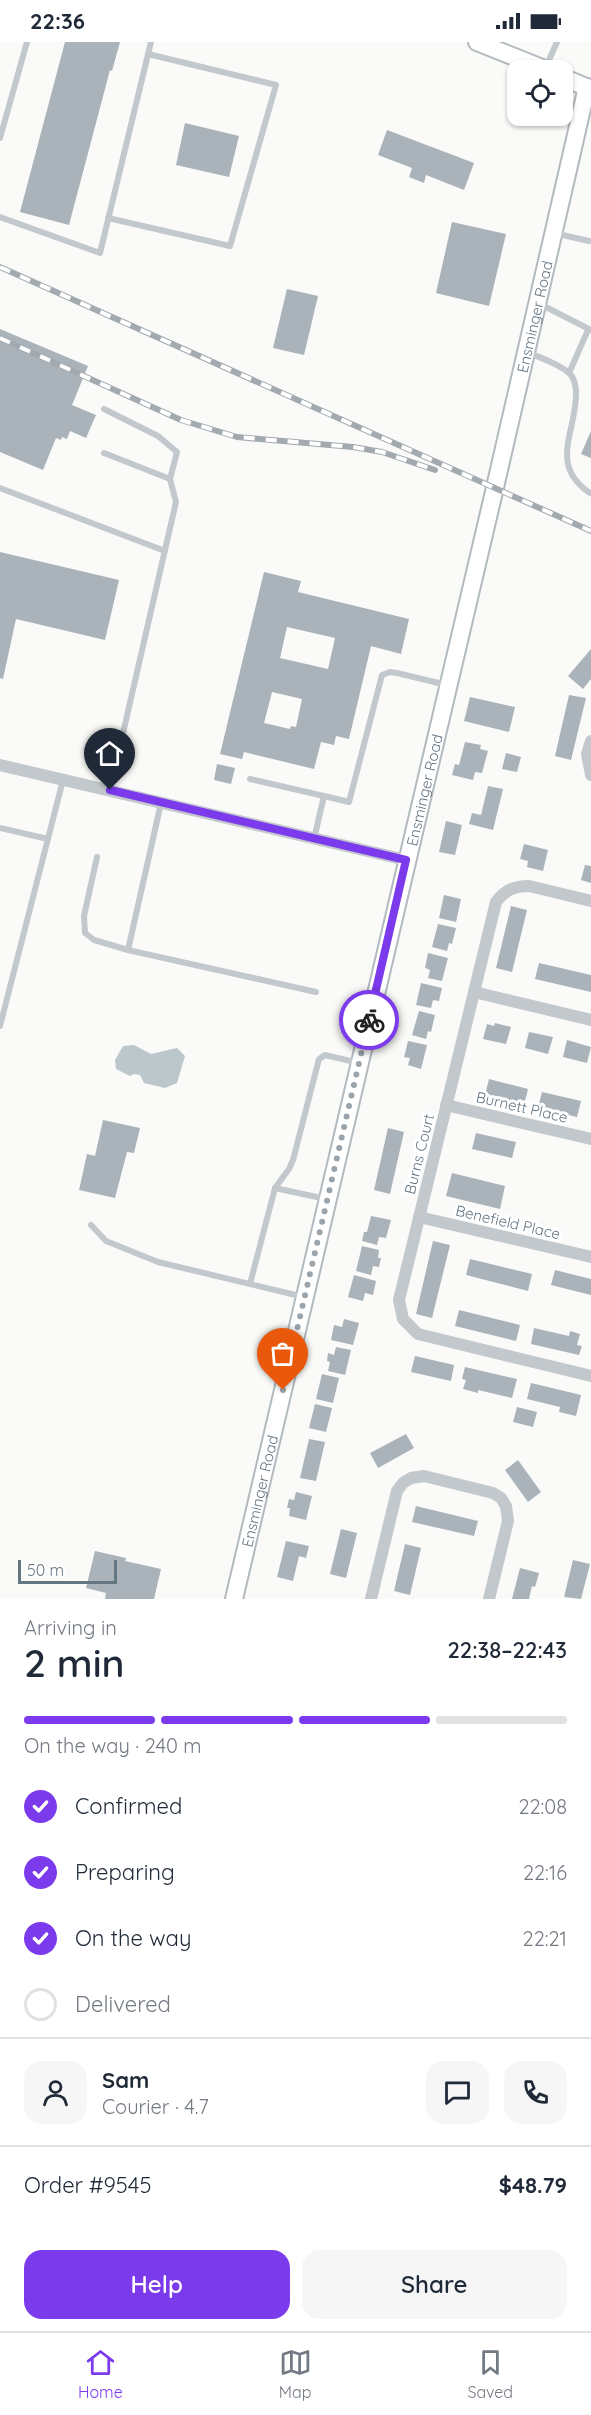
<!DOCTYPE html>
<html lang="en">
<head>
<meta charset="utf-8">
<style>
  :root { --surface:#fff; --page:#f6f6f7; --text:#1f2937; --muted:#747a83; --line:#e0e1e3; --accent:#7c3aed }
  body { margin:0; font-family:Quicksand,sans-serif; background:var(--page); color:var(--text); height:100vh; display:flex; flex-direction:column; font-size:22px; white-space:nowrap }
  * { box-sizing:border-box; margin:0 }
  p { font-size:20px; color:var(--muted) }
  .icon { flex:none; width:33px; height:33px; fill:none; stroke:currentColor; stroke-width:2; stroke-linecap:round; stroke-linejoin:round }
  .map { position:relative; height:1557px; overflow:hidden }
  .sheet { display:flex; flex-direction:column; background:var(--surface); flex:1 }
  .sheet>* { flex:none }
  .buttons { position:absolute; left:507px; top:18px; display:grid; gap:12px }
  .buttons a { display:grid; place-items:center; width:66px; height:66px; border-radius:12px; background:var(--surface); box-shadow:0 2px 4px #0004; font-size:30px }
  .scale { position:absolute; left:18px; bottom:15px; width:99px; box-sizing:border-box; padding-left:6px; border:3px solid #657683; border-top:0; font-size:16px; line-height:21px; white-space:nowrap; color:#657683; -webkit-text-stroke:4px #fff; paint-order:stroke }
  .pin { position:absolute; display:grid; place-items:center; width:51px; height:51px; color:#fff; margin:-62px -26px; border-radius:50% 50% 50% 0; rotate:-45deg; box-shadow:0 0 6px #0007 }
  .pin .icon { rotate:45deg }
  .courier { position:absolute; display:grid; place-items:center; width:60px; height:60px; margin:-30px; border:4px solid #7c3aed; border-radius:50%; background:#fff; color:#222; box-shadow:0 2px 8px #0007 }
  .overview em { font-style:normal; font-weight:600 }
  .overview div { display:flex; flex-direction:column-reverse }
  .overview { display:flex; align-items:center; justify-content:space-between; height:102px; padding:0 24px }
  h1 { font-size:39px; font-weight:600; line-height:45px }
  .bar { display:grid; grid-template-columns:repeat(4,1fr); gap:9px 6px; align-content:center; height:72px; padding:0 24px }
  .bar i { height:8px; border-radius:4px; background:var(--line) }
  .bar .current { background:var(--accent) }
  .bar p { grid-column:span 4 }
  .line { display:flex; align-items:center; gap:15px; padding:0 24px; border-top:2px solid var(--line) }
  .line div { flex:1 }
  .round { display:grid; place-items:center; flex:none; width:63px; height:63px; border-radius:18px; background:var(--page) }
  ol { padding:0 24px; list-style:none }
  li { display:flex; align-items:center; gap:18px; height:66px }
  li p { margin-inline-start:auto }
  li .icon { padding:6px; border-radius:50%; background:var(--accent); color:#fff; stroke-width:4 }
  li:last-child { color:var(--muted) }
  li i { width:33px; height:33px; border:3px solid var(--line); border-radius:50% }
  .button { display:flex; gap:12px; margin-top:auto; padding:12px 24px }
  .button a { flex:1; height:69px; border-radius:18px; background:var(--accent); color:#fff; font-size:24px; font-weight:600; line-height:69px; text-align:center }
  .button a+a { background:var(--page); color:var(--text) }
  .status { display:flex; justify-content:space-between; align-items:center; height:42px; padding:0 30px; background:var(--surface); direction:ltr }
  .status svg { height:16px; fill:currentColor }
  .menu { display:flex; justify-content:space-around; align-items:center; height:84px; border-top:2px solid var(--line); background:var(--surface); font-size:16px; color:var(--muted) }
  .menu a { display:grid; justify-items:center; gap:3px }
  .menu .current { color:var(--accent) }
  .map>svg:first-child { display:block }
</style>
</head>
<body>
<div class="status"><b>22:36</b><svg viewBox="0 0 49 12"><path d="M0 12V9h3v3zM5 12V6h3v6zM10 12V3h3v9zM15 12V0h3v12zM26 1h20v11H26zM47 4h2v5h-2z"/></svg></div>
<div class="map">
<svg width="591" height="1557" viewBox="0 0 591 1557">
  <rect width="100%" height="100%" fill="#fafaf8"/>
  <path fill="#bbc7cb" d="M 134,1003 L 151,1012 L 177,1006 L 185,1014 L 177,1041 L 165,1046 L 144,1041 L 140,1033 L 134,1032 L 130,1034 L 116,1027 L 115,1018 L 123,1004 Z"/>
  <g fill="#aab3b9" fill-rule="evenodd">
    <path d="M 65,0 L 120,0 L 112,29 L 110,28 L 69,183 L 20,170 Z"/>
    <path d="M 185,81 L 239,94 L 229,135 L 176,123 Z"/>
    <path d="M 387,88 L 474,121 L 464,148 L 426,133 L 424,141 L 409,135 L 412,126 L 378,113 Z"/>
    <path d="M 452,180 L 506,192 L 489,264 L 436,251 Z"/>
    <path d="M 287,247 L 318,254 L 304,313 L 273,306 Z"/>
    <path d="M 0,287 L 88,324 L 72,363 L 96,373 L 86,396 L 70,389 L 67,397 L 62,395 L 61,398 L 56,396 L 43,428 L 0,410 Z"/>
    <path d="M 591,389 L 591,416 L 581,412 Z"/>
    <path d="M 0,510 L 119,538 L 105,598 L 16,577 L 3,637 L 0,636 Z"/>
    <path d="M 264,530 L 301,539 L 298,550 L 409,577 L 401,612 L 371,604 L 349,697 L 336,694 L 334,703 L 321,700 L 314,727 L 244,710 L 242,717 L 220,712 ZM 287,585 L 335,596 L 328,627 L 280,616 ZM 272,650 L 302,657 L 296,685 L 291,684 L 290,687 L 264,681 Z"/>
    <path d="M 591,607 L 591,637 L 583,647 L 568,634 Z"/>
    <path d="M 569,653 L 586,656 L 571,718 L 555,714 Z"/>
    <path d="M 470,655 L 515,665 L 509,690 L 464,679 Z"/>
    <path d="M 465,700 L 481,703 L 480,707 L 488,709 L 482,731 L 475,730 L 473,738 L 452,733 L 455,722 L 459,723 Z"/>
    <path d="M 506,711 L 521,715 L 517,730 L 502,727 Z"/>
    <path d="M 217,722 L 235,726 L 231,742 L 214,738 Z"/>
    <path d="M 488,744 L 503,747 L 493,788 L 469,782 L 472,771 L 481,773 Z"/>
    <path d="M 446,779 L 462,783 L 455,813 L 439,810 Z"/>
    <path d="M 524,802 L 548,808 L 543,829 L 527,825 L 528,819 L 520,817 Z"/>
    <path d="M 585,823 L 591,824 L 591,841 L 581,838 Z"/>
    <path d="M 444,853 L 461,857 L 456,880 L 439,876 Z"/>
    <path d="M 511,864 L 527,868 L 512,930 L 496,926 Z"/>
    <path d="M 438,882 L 456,886 L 452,902 L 449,901 L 447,909 L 432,905 Z"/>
    <path d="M 428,911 L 448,916 L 442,939 L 428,936 L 430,928 L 425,926 Z"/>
    <path d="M 539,921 L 591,933 L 591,950 L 535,937 Z"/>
    <path d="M 421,941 L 442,946 L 439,959 L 433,958 L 431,966 L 416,963 Z"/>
    <path d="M 419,969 L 435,973 L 431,990 L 428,989 L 426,997 L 412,993 Z"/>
    <path d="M 495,981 L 511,985 L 506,1002 L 483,997 L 487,982 L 494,984 Z"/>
    <path d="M 529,990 L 553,995 L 548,1012 L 525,1006 Z"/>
    <path d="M 567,998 L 591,1005 L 587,1021 L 563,1015 Z"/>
    <path d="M 408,999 L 427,1003 L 421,1027 L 408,1023 L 410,1016 L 404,1015 Z"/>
    <path d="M 489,1037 L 528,1047 L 524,1063 L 485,1053 Z"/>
    <path d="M 542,1050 L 581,1059 L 577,1075 L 538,1066 Z"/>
    <path d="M 103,1078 L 140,1086 L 134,1111 L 127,1110 L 115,1156 L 79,1148 L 87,1112 L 95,1114 Z"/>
    <path d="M 388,1086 L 404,1090 L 390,1152 L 374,1148 Z"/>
    <path d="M 476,1091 L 516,1100 L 512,1116 L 472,1107 Z"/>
    <path d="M 452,1131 L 505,1144 L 500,1167 L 446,1154 Z"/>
    <path d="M 371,1174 L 391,1178 L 386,1196 L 379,1195 L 377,1203 L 362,1199 L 364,1190 L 367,1190 Z"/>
    <path d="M 433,1199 L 450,1203 L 432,1276 L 416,1272 Z"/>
    <path d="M 362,1204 L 379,1208 L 378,1216 L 381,1216 L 379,1225 L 373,1224 L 371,1233 L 356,1229 Z"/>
    <path d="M 470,1217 L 532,1232 L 528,1249 L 466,1233 Z"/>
    <path d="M 555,1228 L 591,1237 L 591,1253 L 551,1243 Z"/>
    <path d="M 354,1233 L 376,1239 L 373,1253 L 365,1251 L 363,1259 L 348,1255 Z"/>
    <path d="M 459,1268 L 520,1283 L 516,1299 L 455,1284 Z"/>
    <path d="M 344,1277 L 359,1281 L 353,1303 L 331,1298 L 334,1283 L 342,1285 Z"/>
    <path d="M 534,1286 L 569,1294 L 570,1289 L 580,1292 L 577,1303 L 582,1304 L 579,1313 L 531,1302 Z"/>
    <path d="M 336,1305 L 351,1308 L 345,1333 L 328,1329 L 330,1320 L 327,1319 L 328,1311 L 334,1313 Z"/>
    <path d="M 415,1314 L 454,1323 L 451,1339 L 411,1330 Z"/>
    <path d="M 465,1325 L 517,1337 L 512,1356 L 478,1348 L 478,1351 L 463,1347 L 466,1338 L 462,1337 Z"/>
    <path d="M 322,1332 L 339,1336 L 333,1361 L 316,1357 Z"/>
    <path d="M 531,1341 L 581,1353 L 576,1374 L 559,1370 L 560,1365 L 527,1357 Z"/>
    <path d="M 315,1362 L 332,1366 L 326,1390 L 309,1386 Z"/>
    <path d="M 517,1365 L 537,1370 L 533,1385 L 513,1380 Z"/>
    <path d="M 406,1392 L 414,1406 L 378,1426 L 370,1411 Z"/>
    <path d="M 309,1397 L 325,1400 L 316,1439 L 300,1436 Z"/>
    <path d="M 518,1418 L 541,1450 L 528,1460 L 505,1428 Z"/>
    <path d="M 296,1450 L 312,1454 L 306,1478 L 289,1474 L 290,1466 L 287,1466 L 289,1457 L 294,1458 Z"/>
    <path d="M 416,1464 L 478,1479 L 474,1494 L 412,1480 Z"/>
    <path d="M 341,1487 L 357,1491 L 346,1536 L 330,1532 Z"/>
    <path d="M 286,1499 L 309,1504 L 306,1516 L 299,1514 L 293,1539 L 277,1535 Z"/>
    <path d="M 405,1502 L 421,1506 L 410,1553 L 394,1549 Z"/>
    <path d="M 95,1509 L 126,1516 L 125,1519 L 161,1527 L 154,1557 L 105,1557 L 106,1551 L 86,1546 Z"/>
    <path d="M 573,1518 L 590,1522 L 581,1557 L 564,1555 Z"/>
    <path d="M 520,1526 L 539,1531 L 535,1545 L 532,1544 L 529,1557 L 512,1557 Z"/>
  </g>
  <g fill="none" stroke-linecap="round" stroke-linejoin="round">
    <g stroke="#b3babf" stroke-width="20">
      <g id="secondary">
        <path d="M 477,0 L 547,28"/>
        <path d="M 562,35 L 591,47"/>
        <path id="s1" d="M 234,1557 L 493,454 L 587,45"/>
      </g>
    </g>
    <g stroke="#c3c8cc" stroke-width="6">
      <path d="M 545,27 L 557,0"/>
      <path d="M 0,96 L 27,0"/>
      <path d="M 0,175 L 100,211 L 151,0"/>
      <path d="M 108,176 L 230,204 L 276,43 L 148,12"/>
      <path d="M 554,191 L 589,199"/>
      <path d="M 538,261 L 591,288"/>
      <path d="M 527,310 C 540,316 558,321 569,331 C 574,335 575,341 576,348 C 578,388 547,422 590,451"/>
      <path d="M 569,331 L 588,288"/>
      <path d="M 104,367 L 158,394 L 177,410 L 170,437 L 176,460 L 110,748"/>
      <path d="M 104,411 L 170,437"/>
      <path d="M 0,446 L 165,509"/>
      <path d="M 250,737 L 324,754"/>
      <path d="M 161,761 L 128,908 L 316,950"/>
      <path d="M 0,786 L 48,797"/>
      <path d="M 314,797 L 324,754 L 349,760 L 382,633 L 390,630 L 397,631 L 447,643"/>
      <path d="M 97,815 L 84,874 L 85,891 L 94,898 L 128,908"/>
      <path d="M 0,984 L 63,738"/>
      <path d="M 275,1146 L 289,1127 L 293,1118 L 319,1017 L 325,1013 L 359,1021"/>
      <path d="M 91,1183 L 106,1199 L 158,1220 L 304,1255"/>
      <path d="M 250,1242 L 275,1146 L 326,1157"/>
    </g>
    <g stroke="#c3c8cc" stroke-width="12">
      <path d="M 591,699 L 587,712 L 591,733"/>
      <path d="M 0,723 L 406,818"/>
      <path d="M 591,859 L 529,844 C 514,844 505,848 496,860 L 399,1258 L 403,1277 L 418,1292 L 591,1334"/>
      <path d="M 474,950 L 591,978"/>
      <path d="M 446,1063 L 591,1097"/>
      <path d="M 419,1175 L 591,1215"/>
      <path d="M 371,1557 L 397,1449 L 403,1441 L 411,1436 L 424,1434 L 493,1451 L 501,1456 L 506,1464 L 508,1479 L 489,1557"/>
    </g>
    <use href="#secondary" stroke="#fff" stroke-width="16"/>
    <g stroke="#a2aab0" stroke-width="6">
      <g id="rail">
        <path d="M 0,225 L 591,489"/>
        <path d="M 0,296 L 181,378 L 237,395 L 353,405 L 382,410 L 435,428"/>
      </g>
    </g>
    <use href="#rail" stroke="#fff" stroke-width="4" stroke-dasharray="11" stroke-linecap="butt"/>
  </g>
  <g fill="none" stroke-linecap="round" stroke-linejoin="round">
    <path stroke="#99a4ac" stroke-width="6" stroke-dasharray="0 10.8" d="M 283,1348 L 369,978"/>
    <path stroke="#7c3aed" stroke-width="8" d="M 110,748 L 406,818 L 369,978"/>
  </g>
  <g text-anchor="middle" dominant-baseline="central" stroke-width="6" stroke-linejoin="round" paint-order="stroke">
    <g font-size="15" fill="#657683" stroke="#fff">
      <text stroke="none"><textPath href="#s1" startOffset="1317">Ensminger Road</textPath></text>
      <text stroke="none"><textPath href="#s1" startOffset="831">Ensminger Road</textPath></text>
      <text transform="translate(522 1065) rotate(13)">Burnett Place</text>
      <text transform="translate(419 1112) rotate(-76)">Burns Court</text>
      <text transform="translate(508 1180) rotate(13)">Benefield Place</text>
      <text stroke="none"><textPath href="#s1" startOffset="111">Ensminger Road</textPath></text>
    </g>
  </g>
</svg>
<div class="buttons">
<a><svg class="icon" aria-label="locate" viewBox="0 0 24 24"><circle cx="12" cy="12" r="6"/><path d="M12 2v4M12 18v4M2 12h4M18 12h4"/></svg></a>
</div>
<div class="scale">50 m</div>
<div class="pin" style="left:283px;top:1348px;background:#ea580c"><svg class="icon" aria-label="bag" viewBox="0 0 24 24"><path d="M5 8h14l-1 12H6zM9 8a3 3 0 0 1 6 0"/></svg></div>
<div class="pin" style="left:110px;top:748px;background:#1f2937"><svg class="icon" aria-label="home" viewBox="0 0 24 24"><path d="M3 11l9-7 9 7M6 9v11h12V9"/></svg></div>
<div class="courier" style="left:369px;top:978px"><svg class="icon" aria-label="bike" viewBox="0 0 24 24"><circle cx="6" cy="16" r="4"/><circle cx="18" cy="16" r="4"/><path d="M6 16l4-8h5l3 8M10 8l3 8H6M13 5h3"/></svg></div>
</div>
<section class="sheet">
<div class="overview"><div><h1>2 min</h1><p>Arriving in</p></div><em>22:38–22:43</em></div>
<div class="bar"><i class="current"></i><i class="current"></i><i class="current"></i><i></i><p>On the way · 240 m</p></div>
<ol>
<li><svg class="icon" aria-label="check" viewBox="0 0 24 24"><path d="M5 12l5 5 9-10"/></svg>Confirmed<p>22:08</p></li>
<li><svg class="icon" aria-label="check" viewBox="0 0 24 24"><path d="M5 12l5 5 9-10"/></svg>Preparing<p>22:16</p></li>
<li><svg class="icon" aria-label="check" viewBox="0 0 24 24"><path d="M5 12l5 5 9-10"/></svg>On the way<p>22:21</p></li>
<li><i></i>Delivered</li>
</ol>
<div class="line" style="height:108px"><a class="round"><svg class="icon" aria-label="person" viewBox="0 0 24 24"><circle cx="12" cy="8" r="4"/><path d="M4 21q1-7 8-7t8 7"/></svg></a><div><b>Sam</b><p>Courier · 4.7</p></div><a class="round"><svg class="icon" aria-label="chat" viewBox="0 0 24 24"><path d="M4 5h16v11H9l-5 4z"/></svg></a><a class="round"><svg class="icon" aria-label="phone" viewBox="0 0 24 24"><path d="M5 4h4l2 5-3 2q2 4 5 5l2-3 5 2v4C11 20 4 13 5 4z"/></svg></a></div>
<div class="line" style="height:78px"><div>Order #9545</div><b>$48.79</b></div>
<div class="button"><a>Help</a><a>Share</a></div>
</section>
<nav class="menu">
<a class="current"><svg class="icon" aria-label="home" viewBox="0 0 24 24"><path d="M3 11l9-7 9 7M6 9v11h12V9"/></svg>Home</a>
<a><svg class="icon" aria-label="map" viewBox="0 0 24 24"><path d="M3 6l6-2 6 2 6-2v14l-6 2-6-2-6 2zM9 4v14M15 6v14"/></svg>Map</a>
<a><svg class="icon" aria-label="saved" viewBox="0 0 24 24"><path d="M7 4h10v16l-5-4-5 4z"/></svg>Saved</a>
</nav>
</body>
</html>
